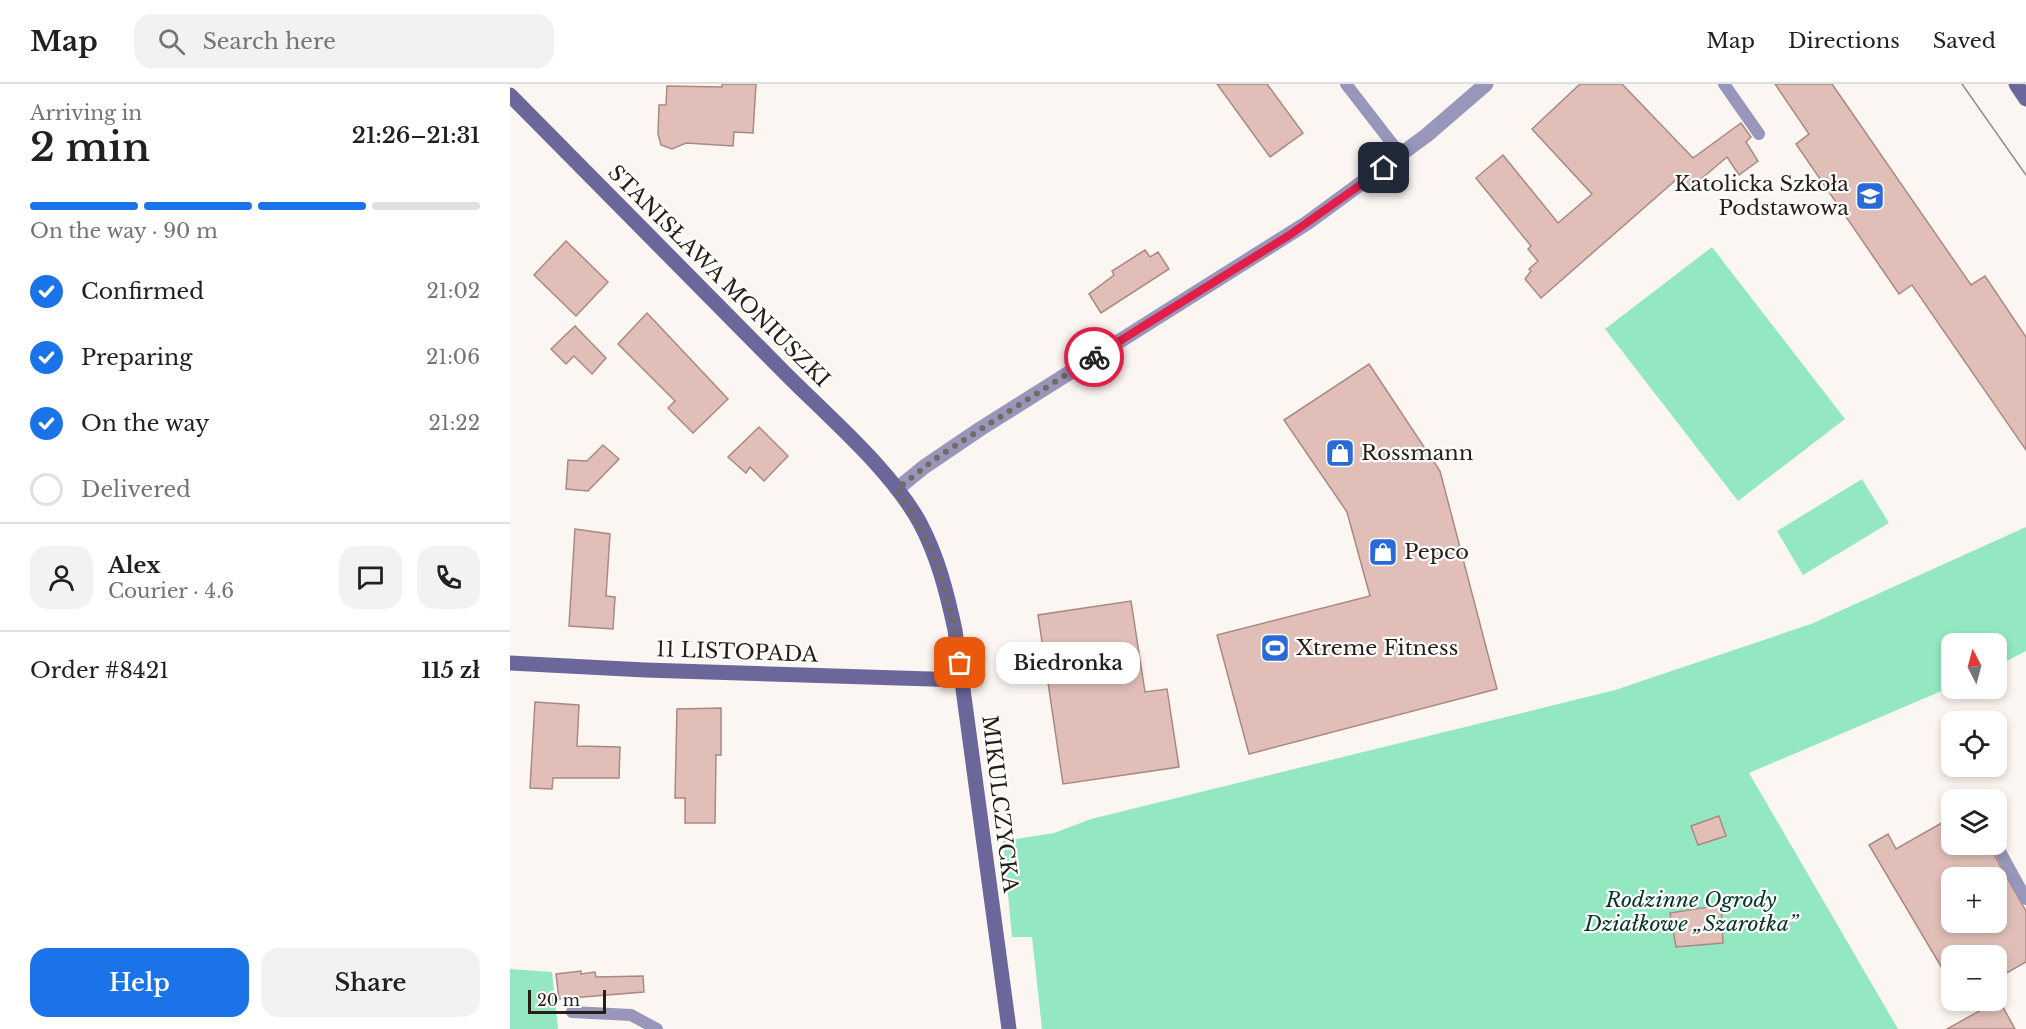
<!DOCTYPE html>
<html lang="en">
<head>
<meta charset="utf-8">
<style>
  :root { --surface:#fff; --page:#f2f2f2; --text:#202124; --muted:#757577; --line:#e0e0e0; --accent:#1a73e8 }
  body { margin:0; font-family:"Libre Baskerville",serif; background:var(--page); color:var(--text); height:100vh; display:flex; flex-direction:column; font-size:22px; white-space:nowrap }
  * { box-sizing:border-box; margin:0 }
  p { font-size:20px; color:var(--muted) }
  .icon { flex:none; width:33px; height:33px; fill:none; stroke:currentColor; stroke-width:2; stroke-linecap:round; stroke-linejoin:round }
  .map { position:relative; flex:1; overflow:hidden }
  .side { display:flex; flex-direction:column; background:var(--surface); width:510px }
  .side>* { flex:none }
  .needle { width:39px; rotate:354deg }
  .buttons { position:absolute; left:1431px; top:549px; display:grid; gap:12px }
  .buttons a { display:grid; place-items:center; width:66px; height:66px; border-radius:12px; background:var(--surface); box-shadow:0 3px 9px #0003; font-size:30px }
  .scale { position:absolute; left:18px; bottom:15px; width:78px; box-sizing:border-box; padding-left:6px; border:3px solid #271e16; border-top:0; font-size:16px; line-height:21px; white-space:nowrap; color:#271e16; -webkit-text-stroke:4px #fff; paint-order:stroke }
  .pin { position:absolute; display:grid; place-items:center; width:51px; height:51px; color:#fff; margin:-26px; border-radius:12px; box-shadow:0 3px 9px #0006 }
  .courier { position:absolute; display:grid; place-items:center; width:60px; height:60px; margin:-30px; border:4px solid #e11d48; border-radius:50%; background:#fff; color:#222; box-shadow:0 2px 8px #0007 }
  .bubble { position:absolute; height:42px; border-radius:18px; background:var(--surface); box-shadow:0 3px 9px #0003; font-size:20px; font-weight:600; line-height:42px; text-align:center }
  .headline em { font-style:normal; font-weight:600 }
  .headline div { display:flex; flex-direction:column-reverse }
  .headline { display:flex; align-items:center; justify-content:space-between; height:102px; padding:0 30px }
  h1 { font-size:39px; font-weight:600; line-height:45px }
  .bar { display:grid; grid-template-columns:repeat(4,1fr); gap:9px 6px; align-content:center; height:72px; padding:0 30px }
  .bar i { height:8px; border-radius:4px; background:var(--line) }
  .bar .selected { background:var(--accent) }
  .bar p { grid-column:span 4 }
  .line { display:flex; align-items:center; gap:15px; padding:0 30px; border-top:2px solid var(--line) }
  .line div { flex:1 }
  .round { display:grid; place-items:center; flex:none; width:63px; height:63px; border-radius:18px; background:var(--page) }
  ol { padding:0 30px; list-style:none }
  li { display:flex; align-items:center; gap:18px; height:66px }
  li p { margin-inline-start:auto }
  li .icon { padding:6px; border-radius:50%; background:var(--accent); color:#fff; stroke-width:4 }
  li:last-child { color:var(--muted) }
  li i { width:33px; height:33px; border:3px solid var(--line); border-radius:50% }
  .button { display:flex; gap:12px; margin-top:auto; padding:12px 30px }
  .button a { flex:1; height:69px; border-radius:18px; background:var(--accent); color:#fff; font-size:24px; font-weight:600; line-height:69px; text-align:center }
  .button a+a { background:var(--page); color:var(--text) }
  header { display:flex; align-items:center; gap:36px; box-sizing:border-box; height:84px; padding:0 30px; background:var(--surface); border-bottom:2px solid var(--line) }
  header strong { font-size:28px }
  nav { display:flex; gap:33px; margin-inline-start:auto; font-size:21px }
  .search { width:420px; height:54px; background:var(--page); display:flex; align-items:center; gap:15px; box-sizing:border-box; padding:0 21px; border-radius:18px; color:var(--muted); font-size:22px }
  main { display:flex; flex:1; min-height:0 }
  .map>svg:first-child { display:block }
</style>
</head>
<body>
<header>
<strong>Map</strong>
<div class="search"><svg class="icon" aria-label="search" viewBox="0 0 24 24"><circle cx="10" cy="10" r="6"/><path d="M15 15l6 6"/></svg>Search here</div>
<nav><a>Map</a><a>Directions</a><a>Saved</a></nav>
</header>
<main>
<section class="side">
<div class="headline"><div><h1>2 min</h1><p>Arriving in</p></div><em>21:26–21:31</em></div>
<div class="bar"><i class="selected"></i><i class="selected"></i><i class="selected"></i><i></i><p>On the way · 90 m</p></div>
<ol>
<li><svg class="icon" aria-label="check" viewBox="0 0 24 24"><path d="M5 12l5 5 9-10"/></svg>Confirmed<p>21:02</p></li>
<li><svg class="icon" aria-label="check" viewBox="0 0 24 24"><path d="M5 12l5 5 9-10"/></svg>Preparing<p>21:06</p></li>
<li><svg class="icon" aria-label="check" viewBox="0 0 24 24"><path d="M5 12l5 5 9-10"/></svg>On the way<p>21:22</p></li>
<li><i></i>Delivered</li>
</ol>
<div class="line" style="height:108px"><a class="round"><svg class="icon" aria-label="person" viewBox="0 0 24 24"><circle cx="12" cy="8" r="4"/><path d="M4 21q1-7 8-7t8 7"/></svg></a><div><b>Alex</b><p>Courier · 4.6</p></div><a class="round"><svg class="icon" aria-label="chat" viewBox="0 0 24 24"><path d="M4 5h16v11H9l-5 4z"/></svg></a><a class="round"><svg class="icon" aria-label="phone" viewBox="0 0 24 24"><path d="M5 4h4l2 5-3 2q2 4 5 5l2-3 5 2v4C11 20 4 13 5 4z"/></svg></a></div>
<div class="line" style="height:78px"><div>Order #8421</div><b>115 zł</b></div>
<div class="button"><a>Help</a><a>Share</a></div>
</section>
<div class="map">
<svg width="1516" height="945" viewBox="0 0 1516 945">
  <rect width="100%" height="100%" fill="#fcf6f2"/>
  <g fill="#93e8c2">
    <path d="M 1202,163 L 1335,335 L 1228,417 L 1095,245 Z"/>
    <path d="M 1352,395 L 1379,439 L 1293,491 L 1267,447 Z"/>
    <path d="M 1516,443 L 1516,567 L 1487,582 L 1486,560 L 1442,560 L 1441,603 L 1239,689 L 1388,945 L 532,945 L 522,853 L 502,853 L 493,757 L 544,749 L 581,735 L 1105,606 L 1301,540 Z"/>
    <path d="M 0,885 L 42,888 L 48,945 L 0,945 Z"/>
  </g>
  <g fill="#e1bfb8" stroke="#a98982" stroke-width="1.5" fill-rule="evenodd">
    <path d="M 212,0 L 246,0 L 243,49 L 224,48 L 223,62 L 176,59 L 162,65 L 151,61 L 148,50 L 149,21 L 156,21 L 157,2 L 212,3 Z"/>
    <path d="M 707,0 L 757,0 L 793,49 L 760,73 Z"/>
    <path d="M 1070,0 L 1112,0 L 1183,74 L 1231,39 L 1241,53 L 1236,58 L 1248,77 L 1229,91 L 1217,73 L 1177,107 L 1167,95 L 1031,214 L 1015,195 L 1021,187 L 1019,185 L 1028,177 L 1018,165 L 1021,162 L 966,94 L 993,71 L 1048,139 L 1082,110 L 1022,45 Z"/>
    <path d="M 1265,0 L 1322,0 L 1461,201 L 1475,192 L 1516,253 L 1516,366 L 1402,201 L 1389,210 L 1286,60 L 1299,50 Z"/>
    <path d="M 56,157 L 98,198 L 66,232 L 24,191 Z"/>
    <path d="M 635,166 L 640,173 L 648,168 L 659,185 L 591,229 L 579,210 L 604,191 L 602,187 Z"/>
    <path d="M 137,229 L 218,315 L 183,349 L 158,324 L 165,317 L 108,260 Z"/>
    <path d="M 65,242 L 96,274 L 82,290 L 64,272 L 56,280 L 41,265 Z"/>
    <path d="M 859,280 L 930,387 L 987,605 L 739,670 L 707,551 L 860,512 L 837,428 L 774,336 Z"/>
    <path d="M 249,343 L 278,372 L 254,397 L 240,383 L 236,389 L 218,373 Z"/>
    <path d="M 93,361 L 109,375 L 78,407 L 56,405 L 58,376 L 77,377 Z"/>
    <path d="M 65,445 L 100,450 L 96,512 L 105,513 L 103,545 L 59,542 Z"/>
    <path d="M 621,517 L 635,608 L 657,605 L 669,683 L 553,700 L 528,531 Z"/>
    <path d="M 25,618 L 69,621 L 67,662 L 110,663 L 109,694 L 43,694 L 42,705 L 20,704 Z"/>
    <path d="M 211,624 L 211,671 L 206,671 L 205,739 L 175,739 L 175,714 L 165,714 L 167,625 Z"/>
    <path d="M 1209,732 L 1216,752 L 1188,761 L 1181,742 Z"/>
    <path d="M 1442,733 L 1442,760 L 1478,760 L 1516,827 L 1516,878 L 1495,890 L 1486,872 L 1442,872 L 1442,901 L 1359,761 L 1378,750 L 1386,765 ZM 1442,794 L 1486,794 L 1486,838 L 1442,838 Z"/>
    <path d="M 1211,821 L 1213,859 L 1166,863 L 1160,829 Z"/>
    <path d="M 71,887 L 71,890 L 85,888 L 86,893 L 133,892 L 134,908 L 49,915 L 46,890 Z"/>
    <path d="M 1489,916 L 1505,945 L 1437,945 Z"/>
  </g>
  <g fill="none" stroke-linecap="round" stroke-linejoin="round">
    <g stroke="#9996bb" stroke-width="12">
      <path d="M 836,0 L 891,71"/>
      <path d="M 1214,0 L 1249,50"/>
      <path d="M 1486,760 L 1516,815"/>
      <path d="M 62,928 L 121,931 L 147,945"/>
    </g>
    <path stroke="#9996bb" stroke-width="15" d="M 387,405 L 414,383 L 470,345 L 797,139 L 917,51 L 976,0"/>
    <g stroke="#6c679b" stroke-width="15">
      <path d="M 1506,0 L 1516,15"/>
      <path d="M 0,11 C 90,102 181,193 271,285 C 315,330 380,384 410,439 C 428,473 437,509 445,546 L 499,945"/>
      <path d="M 0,579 L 135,586 L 453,596"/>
    </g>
    <path stroke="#938b85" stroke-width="1.5" d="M 1452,0 L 1516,91"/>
  </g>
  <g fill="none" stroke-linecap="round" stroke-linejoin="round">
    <path stroke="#726a63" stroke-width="6" stroke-dasharray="0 10.8" d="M 450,579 C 439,510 427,464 387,405 L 429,372 L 584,273"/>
    <path stroke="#e11d48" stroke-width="8" d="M 584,273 L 781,150 L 874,84"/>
  </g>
  <defs>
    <g id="school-square" transform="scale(1.5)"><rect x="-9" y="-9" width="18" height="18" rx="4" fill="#286ad7" stroke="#fff"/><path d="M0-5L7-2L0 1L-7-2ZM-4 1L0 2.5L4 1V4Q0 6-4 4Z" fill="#fff"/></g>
    <g id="shop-square" transform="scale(1.5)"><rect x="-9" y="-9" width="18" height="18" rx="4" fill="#286ad7" stroke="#fff"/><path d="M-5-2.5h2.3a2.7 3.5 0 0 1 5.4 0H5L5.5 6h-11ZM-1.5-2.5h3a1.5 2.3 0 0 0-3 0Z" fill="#fff"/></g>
    <g id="stadium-square" transform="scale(1.5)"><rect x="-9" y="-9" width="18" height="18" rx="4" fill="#286ad7" stroke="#fff"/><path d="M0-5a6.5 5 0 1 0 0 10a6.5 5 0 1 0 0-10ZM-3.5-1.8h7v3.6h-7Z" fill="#fff"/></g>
  </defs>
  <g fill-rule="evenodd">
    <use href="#school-square" x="1360" y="112"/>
    <use href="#shop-square" x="830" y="369"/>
    <use href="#shop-square" x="873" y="468"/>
    <use href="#stadium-square" x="765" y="564"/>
  </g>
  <g text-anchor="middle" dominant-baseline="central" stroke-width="4.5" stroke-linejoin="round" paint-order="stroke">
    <g font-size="21" fill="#271e16" stroke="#fff" text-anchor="start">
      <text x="1339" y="100" text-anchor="end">Katolicka Szkoła<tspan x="1339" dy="24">Podstawowa</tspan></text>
      <text x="851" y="369">Rossmann</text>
      <text x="894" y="468">Pepco</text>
      <text x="786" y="564">Xtreme Fitness</text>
    </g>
    <g font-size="21" fill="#271e16" stroke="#fff">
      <text transform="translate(209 192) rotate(45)">STANISŁAWA MONIUSZKI</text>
      <text transform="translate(227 568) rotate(2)">11 LISTOPADA</text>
      <text transform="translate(490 720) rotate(83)">MIKULCZYCKA</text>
    </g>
    <g font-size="21" font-style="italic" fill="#063726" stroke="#fff">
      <text x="1181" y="816">Rodzinne Ogrody<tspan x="1181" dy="24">Działkowe „Szarotka”</tspan></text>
    </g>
  </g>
</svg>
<div class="buttons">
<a><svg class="needle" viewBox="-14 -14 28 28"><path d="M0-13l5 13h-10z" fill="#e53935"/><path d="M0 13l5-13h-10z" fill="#757577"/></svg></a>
<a><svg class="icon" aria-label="locate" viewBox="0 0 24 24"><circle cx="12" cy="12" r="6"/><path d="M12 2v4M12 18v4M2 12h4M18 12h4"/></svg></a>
<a><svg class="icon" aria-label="layers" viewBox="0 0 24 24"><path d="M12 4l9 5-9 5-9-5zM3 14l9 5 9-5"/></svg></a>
<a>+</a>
<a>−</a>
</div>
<div class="scale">20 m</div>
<div class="pin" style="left:450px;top:579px;background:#ea580c"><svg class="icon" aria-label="bag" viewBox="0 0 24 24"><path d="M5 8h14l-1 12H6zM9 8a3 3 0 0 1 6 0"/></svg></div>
<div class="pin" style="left:874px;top:84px;background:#1f2937"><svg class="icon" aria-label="home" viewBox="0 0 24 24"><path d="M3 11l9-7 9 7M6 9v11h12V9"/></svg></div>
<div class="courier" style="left:584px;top:273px"><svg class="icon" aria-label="bike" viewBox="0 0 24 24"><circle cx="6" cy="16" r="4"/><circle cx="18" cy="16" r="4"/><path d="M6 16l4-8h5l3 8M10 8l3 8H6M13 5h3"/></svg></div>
<div class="bubble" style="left:486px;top:558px;width:144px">Biedronka</div>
</div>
</main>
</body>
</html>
